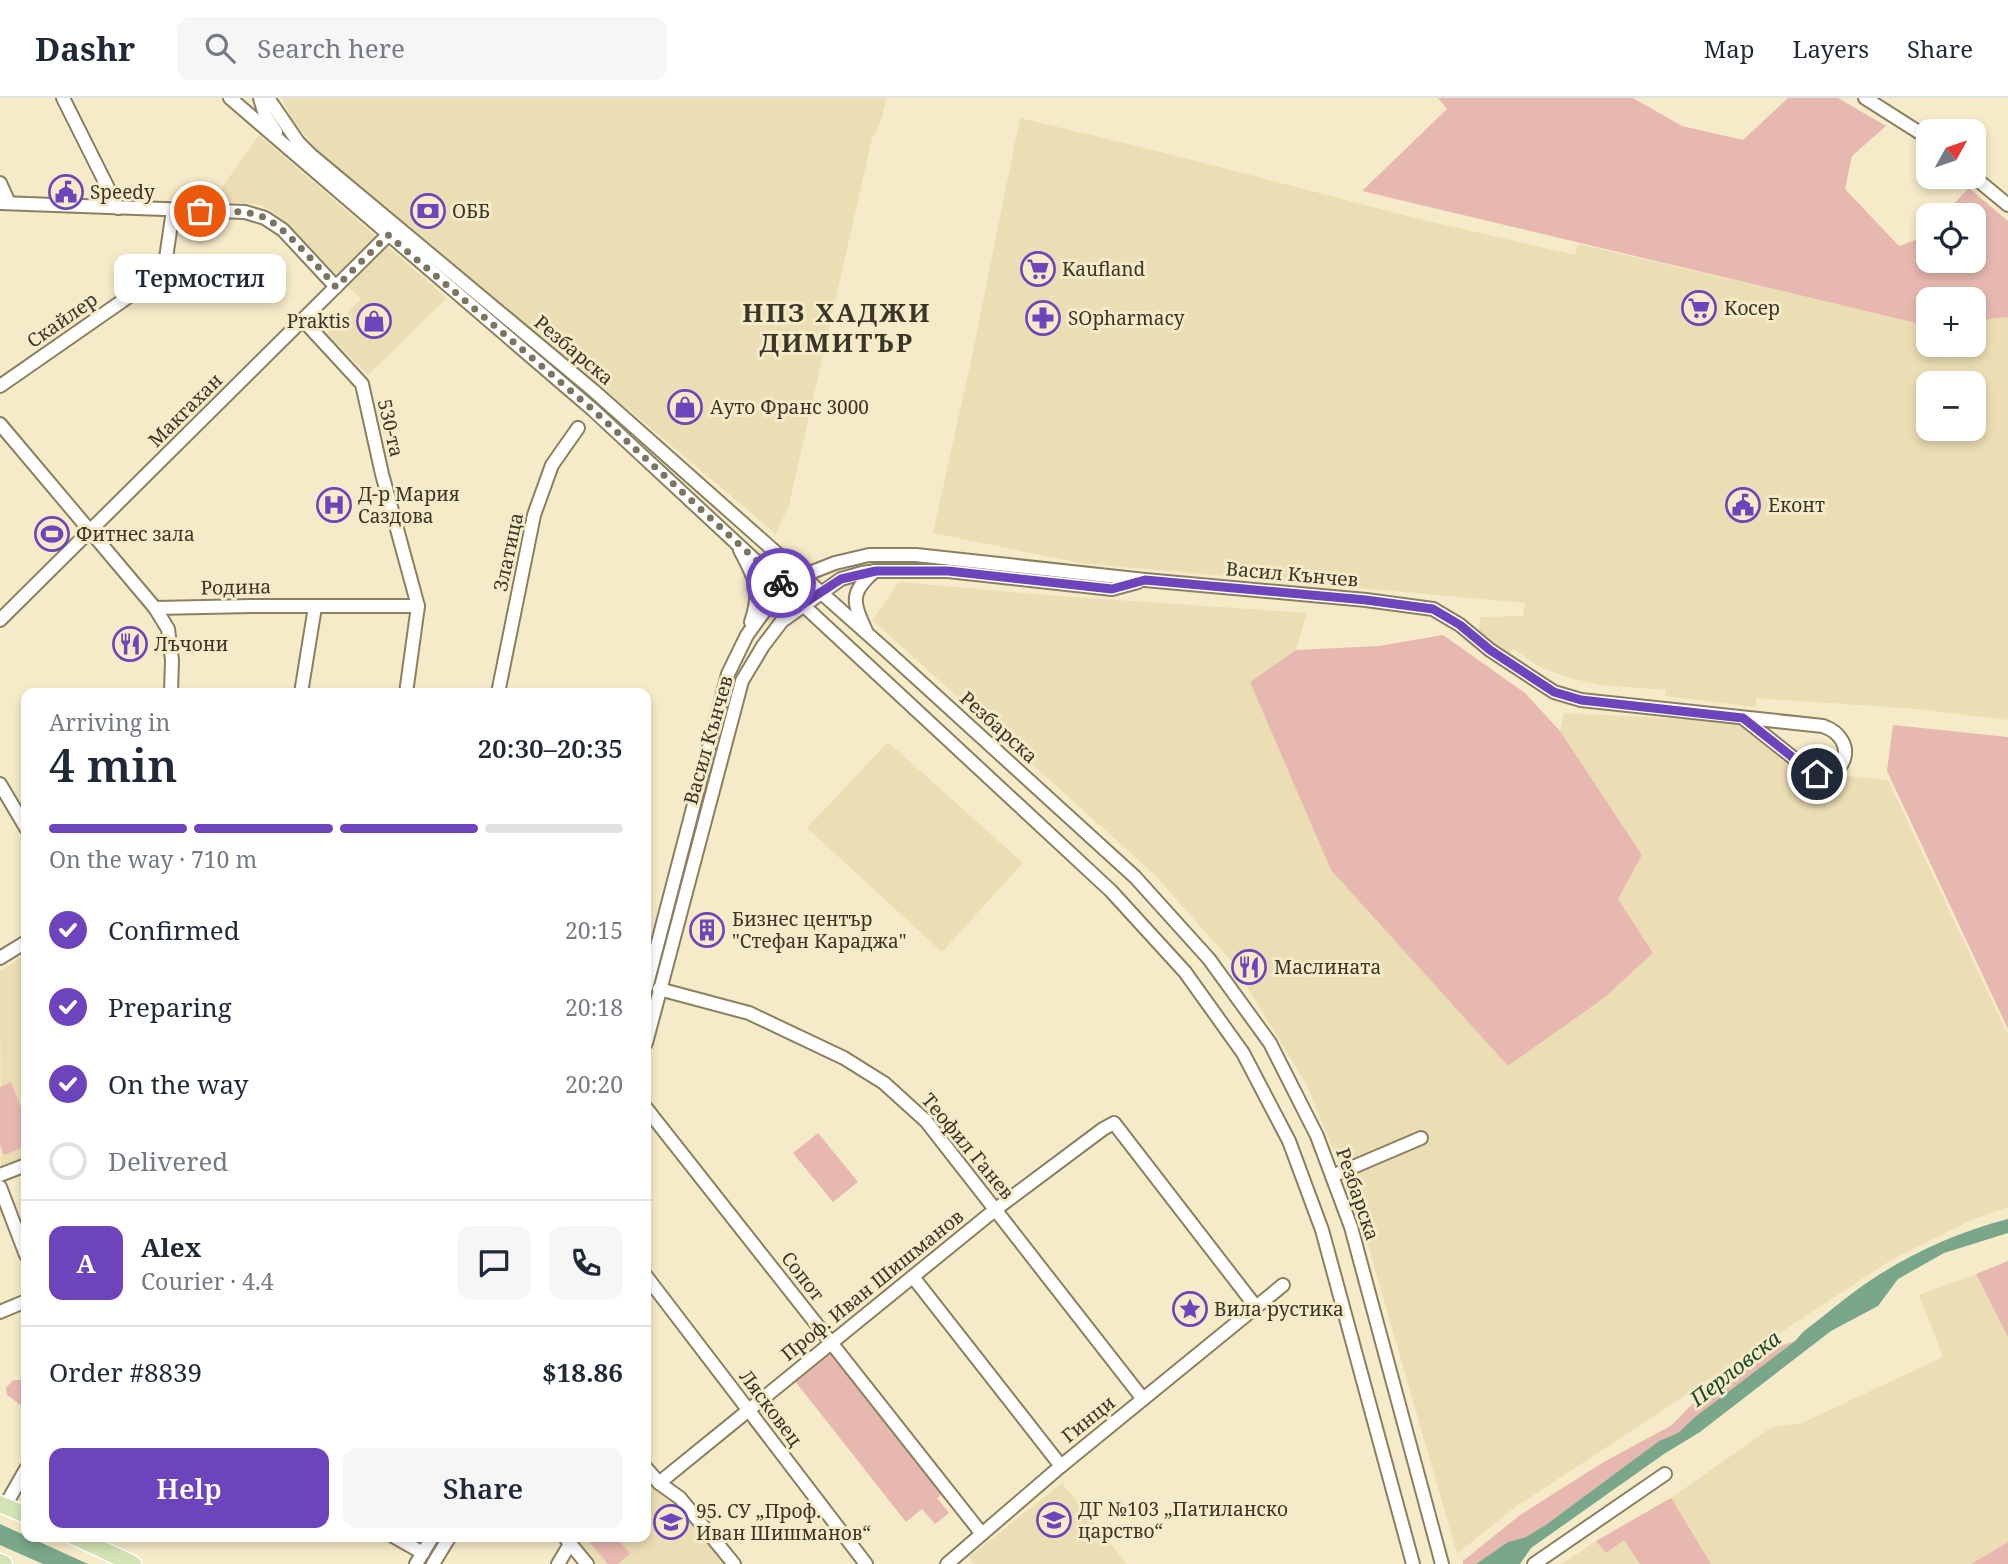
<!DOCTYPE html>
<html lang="en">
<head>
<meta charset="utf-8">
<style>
  :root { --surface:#fff; --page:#f6f6f7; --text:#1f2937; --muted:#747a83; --line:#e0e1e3; --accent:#6d44bc }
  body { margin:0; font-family:"Noto Serif",serif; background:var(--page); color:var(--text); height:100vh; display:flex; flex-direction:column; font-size:26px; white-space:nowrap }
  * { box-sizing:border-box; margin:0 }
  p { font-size:23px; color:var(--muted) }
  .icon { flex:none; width:38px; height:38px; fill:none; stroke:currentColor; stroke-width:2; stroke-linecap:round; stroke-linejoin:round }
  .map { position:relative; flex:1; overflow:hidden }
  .drawer { position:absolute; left:21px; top:590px; width:630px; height:854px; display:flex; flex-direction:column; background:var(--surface); border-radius:14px; box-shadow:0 4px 10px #0003 }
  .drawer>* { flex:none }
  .needle { width:46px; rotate:50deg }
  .buttons { position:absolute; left:1916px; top:21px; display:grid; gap:14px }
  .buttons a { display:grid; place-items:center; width:70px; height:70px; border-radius:14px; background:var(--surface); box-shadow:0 4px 10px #0003; font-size:35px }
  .pin { position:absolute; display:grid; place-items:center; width:60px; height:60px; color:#fff; margin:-30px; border:4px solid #fff; border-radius:50%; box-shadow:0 2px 7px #0007 }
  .courier { position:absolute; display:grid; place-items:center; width:70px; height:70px; margin:-35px; border:5px solid #6d44bc; border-radius:50%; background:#fff; color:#222; box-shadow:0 2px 9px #0007 }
  .bubble { position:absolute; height:49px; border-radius:14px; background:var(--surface); box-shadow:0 4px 10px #0003; font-size:23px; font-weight:600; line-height:49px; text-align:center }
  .summary em { font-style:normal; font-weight:600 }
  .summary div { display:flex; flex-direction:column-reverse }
  .summary { display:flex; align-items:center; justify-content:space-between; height:119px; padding:0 28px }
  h1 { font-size:46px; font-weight:600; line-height:52px }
  .bar { display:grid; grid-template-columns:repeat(4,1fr); gap:10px 7px; align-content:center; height:84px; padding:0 28px }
  .bar i { height:9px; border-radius:5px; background:var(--line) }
  .bar .selected { background:var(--accent) }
  .bar p { grid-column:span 4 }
  .line { display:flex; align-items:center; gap:18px; padding:0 28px; border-top:2px solid var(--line) }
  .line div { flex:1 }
  .round { display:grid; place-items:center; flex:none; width:74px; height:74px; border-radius:14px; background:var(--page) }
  ol { padding:0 28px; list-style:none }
  li { display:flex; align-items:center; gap:21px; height:77px }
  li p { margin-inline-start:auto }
  li .icon { padding:7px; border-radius:50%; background:var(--accent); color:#fff; stroke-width:4 }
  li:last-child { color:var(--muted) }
  li i { width:38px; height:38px; border:4px solid var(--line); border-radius:50% }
  .cta { display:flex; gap:14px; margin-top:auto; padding:14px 28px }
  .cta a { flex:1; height:80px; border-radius:14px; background:var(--accent); color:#fff; font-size:28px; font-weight:600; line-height:80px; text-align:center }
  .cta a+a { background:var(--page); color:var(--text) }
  header { display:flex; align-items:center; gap:42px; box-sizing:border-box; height:98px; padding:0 35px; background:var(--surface); border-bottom:2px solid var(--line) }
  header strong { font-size:33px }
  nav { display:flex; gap:38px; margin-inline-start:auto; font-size:24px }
  .search { width:490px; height:63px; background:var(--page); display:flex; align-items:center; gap:18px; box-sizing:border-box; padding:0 24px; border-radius:14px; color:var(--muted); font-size:26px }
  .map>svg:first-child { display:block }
</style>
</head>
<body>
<header>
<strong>Dashr</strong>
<div class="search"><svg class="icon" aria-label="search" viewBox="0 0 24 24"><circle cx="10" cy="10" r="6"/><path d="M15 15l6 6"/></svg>Search here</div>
<nav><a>Map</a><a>Layers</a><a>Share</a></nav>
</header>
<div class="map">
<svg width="2008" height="1466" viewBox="0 0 2008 1466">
  <rect width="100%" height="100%" fill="#f6ebc8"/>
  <g fill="#ecdeb4" fill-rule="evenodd">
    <path d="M 282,0 L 887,0 L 880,26 L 872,41 L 789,407 L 776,436 L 639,320 L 320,55 L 292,22 Z"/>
    <path d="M 1020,20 L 1161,54 L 1415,120 L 1575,157 L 1578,146 L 1928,227 L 1928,247 L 1974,247 L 1974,223 L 2008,219 L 2008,622 L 1917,611 L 1756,600 L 1755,609 L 1665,598 L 1666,592 L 1600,587 L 1570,580 L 1540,569 L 1513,551 L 1509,557 L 1479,536 L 1480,519 L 1523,518 L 1525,505 L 1080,465 L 933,435 L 974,249 ZM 1928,285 L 1974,285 L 1974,331 L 1928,331 Z"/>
    <path d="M 259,37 L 447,200 L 368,277 L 327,236 L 361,201 L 272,113 L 261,107 L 222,103 L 218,95 Z"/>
    <path d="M 899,484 L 1058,498 L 1307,515 L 1296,552 L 1250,584 L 1508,968 L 1604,900 L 1653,855 L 1617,801 L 1642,757 L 1560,633 L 1564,615 L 1736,624 L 1797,673 L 1888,682 L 2008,937 L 2008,1109 L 1971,1122 L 1891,1162 L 1514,1410 L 1457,1456 L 1358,1112 L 1307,987 L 1231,863 L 1156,778 L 872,522 Z"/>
    <path d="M 888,644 L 1023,765 L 942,854 L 807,730 Z"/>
    <path d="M 26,856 L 26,1058 L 1,1068 L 0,873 Z"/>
    <path d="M 1976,1176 L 2008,1239 L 2008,1444 L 1971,1466 L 1561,1466 L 1596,1443 L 1671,1400 L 1772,1329 L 1802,1325 L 1943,1259 L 1919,1197 Z"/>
    <path d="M 646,1380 L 652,1388 L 685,1410 L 729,1466 L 596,1466 L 573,1439 L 646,1438 Z"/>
    <path d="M 1062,1385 L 1127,1466 L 974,1466 L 969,1459 Z"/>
  </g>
  <g fill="#e7b8b0">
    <path d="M 1438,0 L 1633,0 L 1682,28 L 1743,42 L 1788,0 L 1838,0 L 1886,28 L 1852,58 L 1845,91 L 1899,148 L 1921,140 L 1928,133 L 1928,163 L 1974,163 L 1974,117 L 1943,117 L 1969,90 L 2008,123 L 2008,219 L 1974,223 L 1974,201 L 1928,201 L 1928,227 L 1925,227 L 1362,93 L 1447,11 Z"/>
    <path d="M 1443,537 L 1525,595 L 1560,633 L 1642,757 L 1618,801 L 1653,855 L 1604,900 L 1508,968 L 1331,772 L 1250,584 L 1296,552 L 1379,548 Z"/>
    <path d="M 1893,627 L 2008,639 L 2008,931 L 1887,673 Z"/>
    <path d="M 11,984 L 26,1022 L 26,1048 L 4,1057 L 0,1047 L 0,989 Z"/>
    <path d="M 818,1035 L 858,1084 L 833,1104 L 793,1055 Z"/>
    <path d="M 2008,1163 L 2008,1239 L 1976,1176 Z"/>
    <path d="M 1795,1243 L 1696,1319 L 1678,1335 L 1659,1343 L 1547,1426 L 1526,1439 L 1508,1444 L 1476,1466 L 1463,1466 L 1463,1463 L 1520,1417 L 1602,1365 L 1672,1327 L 1700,1298 L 1738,1274 L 1741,1261 Z"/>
    <path d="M 832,1245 L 947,1392 L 937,1400 L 949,1415 L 935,1426 L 922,1411 L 906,1424 L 791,1278 Z"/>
    <path d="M 13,1282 L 21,1282 L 26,1286 L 26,1311 L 7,1297 L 6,1290 Z"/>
    <path d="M 1671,1400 L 1711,1466 L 1640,1466 L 1624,1442 L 1606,1455 L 1596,1443 Z"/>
    <path d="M 595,1439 L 616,1439 L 630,1456 L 618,1466 L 608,1466 L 589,1444 Z"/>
    <path d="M 2008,1444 L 2008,1466 L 1971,1466 Z"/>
  </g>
  <g fill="#7aa789">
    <path d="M 2008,1121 L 2008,1135 L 1944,1155 L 1898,1181 L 1878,1208 L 1831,1233 L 1700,1334 L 1664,1356 L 1531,1450 L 1520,1466 L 1476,1466 L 1508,1444 L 1526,1439 L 1547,1426 L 1659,1343 L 1678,1335 L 1695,1319 L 1795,1243 L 1803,1234 C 1825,1217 1846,1199 1868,1184 C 1911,1155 1958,1134 2008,1121 Z"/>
    <path d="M 0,1426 L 88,1466 L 43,1466 L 0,1447 Z"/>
  </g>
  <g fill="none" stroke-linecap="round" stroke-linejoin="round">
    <g stroke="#8a8060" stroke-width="16">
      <g id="minor">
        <path d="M 63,0 L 118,110"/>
        <path d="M 230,0 L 592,311 L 1111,793 L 1185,874 L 1243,955 L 1289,1043 L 1322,1132 L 1413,1466"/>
        <path d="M 260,0 L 265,17 L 276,34"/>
        <path d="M 268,0 L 298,44 L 311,57 L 594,293 L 888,554 L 1135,779 L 1209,861 L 1270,945 L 1317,1038 L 1351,1129 L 1442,1466"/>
        <path d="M 1865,0 L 1928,40"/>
        <path d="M 1974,79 L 2008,107"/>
        <path d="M 0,85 L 9,105"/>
        <path d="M 0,105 L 245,114 L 265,120 L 283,132 L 336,189"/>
        <path d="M 303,222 L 362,286 L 382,376 L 418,508 L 406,595"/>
        <path d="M 0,288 L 164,174 L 173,112"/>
        <path d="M 0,326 L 155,510 L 168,531 L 172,562 L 171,595"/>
        <path d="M 740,452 C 755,480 762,492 751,524"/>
        <path d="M 155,510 L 252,508 L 418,508"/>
        <path d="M 0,522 L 392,133"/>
        <path d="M 866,533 C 853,504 849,495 875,473"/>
        <path d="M 301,595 L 315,509"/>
        <path d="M 498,595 L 534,417 L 552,367 L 578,330"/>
        <path d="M 0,686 L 26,730"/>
        <path d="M 0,860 L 26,844"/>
        <path d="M 646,890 L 728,576 L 747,537 L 768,508 L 802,478 L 835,465 L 869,457 L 916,457 L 1145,482 L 1366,502 L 1433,511 L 1460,527 L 1490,552 L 1554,594 L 1581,602 L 1823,628 C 1862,642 1844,688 1810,673 L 1743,620"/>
        <path d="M 659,891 L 749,915 L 844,960 L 884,985 L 926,1023 L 1143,1301"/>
        <path d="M 646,945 L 742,583 L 763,548 L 782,523 L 841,481 L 862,475 L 876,473 L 948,473 L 1112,491 L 1138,484"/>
        <path d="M 646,1010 L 982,1436"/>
        <path d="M 0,1077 L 26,1067"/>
        <path d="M 1332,1078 L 1421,1040"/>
        <path d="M 0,1089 L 26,1157"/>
        <path d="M 646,1178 L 866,1466"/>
        <path d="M 913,1179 L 1061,1368"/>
        <path d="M 0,1214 L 26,1203"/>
        <path d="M 646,1370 L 659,1385 L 680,1400 L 734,1466"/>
        <path d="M 659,1385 L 996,1111 L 1103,1031 L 1114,1025 L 1256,1209"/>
        <path d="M 5,1408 L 26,1371"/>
        <path d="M 393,1438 L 423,1455"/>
        <path d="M 564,1438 L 587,1466"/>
        <path d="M 416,1466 L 433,1438"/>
        <path d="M 433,1466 L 450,1438"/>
        <path d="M 558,1466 L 570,1446"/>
        <path d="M 947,1466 L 1061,1368 L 1283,1187"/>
        <path d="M 1534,1466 L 1665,1376"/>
      </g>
    </g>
    <g stroke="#fff" stroke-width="19">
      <g id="major">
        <path d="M 0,1406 L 26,1417"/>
        <path d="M 73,1438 L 133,1466"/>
        <path d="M 0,1464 L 4,1466"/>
      </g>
    </g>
    <use href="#minor" stroke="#fff" stroke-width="12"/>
    <use href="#major" stroke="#d3e3b3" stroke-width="16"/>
  </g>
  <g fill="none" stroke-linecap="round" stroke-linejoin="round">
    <path stroke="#7b755f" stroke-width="7" stroke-dasharray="0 12.6" d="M 200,113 C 221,114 246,111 265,120 C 286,130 319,170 336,189 L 388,137 L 592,311 L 781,485"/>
    <path stroke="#6d44bc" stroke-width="9" d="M 781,485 L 803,506 L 841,481 L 876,473 L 948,473 L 1112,491 L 1145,482 L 1366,502 L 1433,511 L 1460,527 L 1490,552 L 1554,594 L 1581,602 L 1743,620 L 1810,673 L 1817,676"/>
  </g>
  <defs>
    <g id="civic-ring" transform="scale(1.75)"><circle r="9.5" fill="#f6ebc8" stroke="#6d44bc" stroke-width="1.5"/><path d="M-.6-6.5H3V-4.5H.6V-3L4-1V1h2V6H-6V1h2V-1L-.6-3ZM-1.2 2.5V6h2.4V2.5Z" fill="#6d44bc"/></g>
    <g id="bank-ring" transform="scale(1.75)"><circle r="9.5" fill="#f6ebc8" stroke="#6d44bc" stroke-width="1.5"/><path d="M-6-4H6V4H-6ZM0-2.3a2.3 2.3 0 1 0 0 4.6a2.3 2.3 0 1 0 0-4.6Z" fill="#6d44bc"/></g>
    <g id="supermarket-ring" transform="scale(1.75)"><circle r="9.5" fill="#f6ebc8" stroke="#6d44bc" stroke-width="1.5"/><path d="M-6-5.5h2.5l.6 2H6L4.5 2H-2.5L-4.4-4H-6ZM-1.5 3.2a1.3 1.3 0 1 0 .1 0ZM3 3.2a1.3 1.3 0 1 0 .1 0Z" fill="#6d44bc"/></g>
    <g id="pharmacy-ring" transform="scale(1.75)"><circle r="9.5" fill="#f6ebc8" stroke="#6d44bc" stroke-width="1.5"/><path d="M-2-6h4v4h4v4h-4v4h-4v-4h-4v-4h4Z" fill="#6d44bc"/></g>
    <g id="shop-ring" transform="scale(1.75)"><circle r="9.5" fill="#f6ebc8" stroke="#6d44bc" stroke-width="1.5"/><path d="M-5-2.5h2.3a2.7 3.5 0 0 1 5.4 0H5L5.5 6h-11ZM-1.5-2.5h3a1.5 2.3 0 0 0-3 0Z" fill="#6d44bc"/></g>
    <g id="hospital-ring" transform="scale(1.75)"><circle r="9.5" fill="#f6ebc8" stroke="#6d44bc" stroke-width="1.5"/><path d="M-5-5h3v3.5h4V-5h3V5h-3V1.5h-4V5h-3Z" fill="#6d44bc"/></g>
    <g id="stadium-ring" transform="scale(1.75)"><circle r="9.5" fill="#f6ebc8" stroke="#6d44bc" stroke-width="1.5"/><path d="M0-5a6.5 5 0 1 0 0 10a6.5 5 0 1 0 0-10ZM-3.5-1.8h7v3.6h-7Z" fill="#6d44bc"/></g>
    <g id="restaurant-ring" transform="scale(1.75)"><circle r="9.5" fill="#f6ebc8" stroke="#6d44bc" stroke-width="1.5"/><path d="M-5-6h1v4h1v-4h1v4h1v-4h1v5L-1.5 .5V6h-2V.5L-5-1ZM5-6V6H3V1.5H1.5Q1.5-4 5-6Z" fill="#6d44bc"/></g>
    <g id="building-ring" transform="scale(1.75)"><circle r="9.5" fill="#f6ebc8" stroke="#6d44bc" stroke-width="1.5"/><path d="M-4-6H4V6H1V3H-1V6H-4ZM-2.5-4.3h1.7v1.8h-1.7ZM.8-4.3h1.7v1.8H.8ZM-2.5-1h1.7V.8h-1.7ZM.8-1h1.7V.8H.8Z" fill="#6d44bc"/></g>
    <g id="sight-ring" transform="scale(1.75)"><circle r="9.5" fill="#f6ebc8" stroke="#6d44bc" stroke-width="1.5"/><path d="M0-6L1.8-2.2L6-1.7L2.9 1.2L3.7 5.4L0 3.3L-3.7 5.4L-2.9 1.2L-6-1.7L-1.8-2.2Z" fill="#6d44bc"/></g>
    <g id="school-ring" transform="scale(1.75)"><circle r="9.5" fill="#f6ebc8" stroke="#6d44bc" stroke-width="1.5"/><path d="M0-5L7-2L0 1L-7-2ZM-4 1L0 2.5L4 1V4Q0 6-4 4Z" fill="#6d44bc"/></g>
  </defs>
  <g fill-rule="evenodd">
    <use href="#civic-ring" x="66" y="94"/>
    <use href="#bank-ring" x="428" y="113"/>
    <use href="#supermarket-ring" x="1038" y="171"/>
    <use href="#supermarket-ring" x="1699" y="210"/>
    <use href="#pharmacy-ring" x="1043" y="220"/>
    <use href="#shop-ring" x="374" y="223"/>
    <use href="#shop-ring" x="685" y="309"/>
    <use href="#hospital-ring" x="334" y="407"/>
    <use href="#civic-ring" x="1743" y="407"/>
    <use href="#stadium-ring" x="52" y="436"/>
    <use href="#restaurant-ring" x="130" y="546"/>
    <use href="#building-ring" x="707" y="832"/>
    <use href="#restaurant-ring" x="1249" y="869"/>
    <use href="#sight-ring" x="1190" y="1211"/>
    <use href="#school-ring" x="1054" y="1422"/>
    <use href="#school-ring" x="671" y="1424"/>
  </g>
  <g text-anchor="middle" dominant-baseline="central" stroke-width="6" stroke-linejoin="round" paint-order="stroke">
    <g font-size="19" fill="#393527" stroke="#f6ebc8" text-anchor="start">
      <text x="90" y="94">Speedy</text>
      <text x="452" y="113">ОББ</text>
      <text x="1062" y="171">Kaufland</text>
      <text x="1724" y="210">Косер</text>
      <text x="1068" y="220">SOpharmacy</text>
      <text x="350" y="223" text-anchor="end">Praktis</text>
      <text x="710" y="309">Ауто Франс 3000</text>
      <text x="358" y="396">Д-р Мария<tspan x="358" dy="22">Саздова</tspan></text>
      <text x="1768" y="407">Еконт</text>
      <text x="76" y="436">Фитнес зала</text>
      <text x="154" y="546">Лъчони</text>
      <text x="732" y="821">Бизнес център<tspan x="732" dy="22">"Стефан Караджа"</tspan></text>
      <text x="1274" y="869">Маслината</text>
      <text x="1214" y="1211">Вила рустика</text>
      <text x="1078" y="1411">ДГ №103 „Патиланско<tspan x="1078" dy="22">царство“</tspan></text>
      <text x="696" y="1413">95. СУ „Проф.<tspan x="696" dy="22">Иван Шишманов“</tspan></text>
    </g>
    <g font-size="19" fill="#393527" stroke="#f6ebc8">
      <text transform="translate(62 222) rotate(-35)">Скайлер</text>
      <text transform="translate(574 252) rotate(40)">Резбарска</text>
      <text transform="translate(185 312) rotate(-45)">Макгахан</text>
      <text transform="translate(391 330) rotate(77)">530-та</text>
      <text transform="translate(508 454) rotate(-78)">Златица</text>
      <text transform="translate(1292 476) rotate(5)">Васил Кънчев</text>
      <text transform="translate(236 489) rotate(-1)">Родина</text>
      <text transform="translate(999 629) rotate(42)">Резбарска</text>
      <text transform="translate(708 642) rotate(-74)">Васил Кънчев</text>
      <text transform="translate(968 1048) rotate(50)">Теофил Ганев</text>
      <text transform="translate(1358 1096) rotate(71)">Резбарска</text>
      <text transform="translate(803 1178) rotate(52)">Сопот</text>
      <text transform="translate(872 1187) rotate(-39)">Проф. Иван Шишманов</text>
      <text transform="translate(771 1310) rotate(53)">Лясковец</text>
      <text transform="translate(1088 1321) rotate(-39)">Гинци</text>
    </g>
    <g font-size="21" font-style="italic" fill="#13492c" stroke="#f6ebc8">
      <text transform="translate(1735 1270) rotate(-38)">Перловска</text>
    </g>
    <g font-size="26" font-weight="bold" letter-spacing="2" fill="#393527" stroke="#f6ebc8">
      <text x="837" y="214">НПЗ ХАДЖИ<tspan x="837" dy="30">ДИМИТЪР</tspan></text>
    </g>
  </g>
</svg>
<div class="buttons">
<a><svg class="needle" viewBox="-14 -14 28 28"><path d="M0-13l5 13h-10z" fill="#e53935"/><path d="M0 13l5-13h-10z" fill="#747a83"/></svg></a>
<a><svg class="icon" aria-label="locate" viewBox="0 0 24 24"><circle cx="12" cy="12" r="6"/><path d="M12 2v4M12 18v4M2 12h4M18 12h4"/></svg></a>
<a>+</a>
<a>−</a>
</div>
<div class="pin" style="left:200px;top:113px;background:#ea580c"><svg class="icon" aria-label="bag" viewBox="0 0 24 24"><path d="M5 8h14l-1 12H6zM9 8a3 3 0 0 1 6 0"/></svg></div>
<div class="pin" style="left:1817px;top:676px;background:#1f2937"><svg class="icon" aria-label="home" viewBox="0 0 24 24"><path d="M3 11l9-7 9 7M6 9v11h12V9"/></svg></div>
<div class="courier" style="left:781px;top:485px"><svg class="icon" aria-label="bike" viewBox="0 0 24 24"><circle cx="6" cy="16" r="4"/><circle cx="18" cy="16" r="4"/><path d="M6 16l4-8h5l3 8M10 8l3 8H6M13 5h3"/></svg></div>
<div class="bubble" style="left:114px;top:156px;width:172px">Термостил</div>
<section class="drawer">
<div class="summary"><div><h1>4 min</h1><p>Arriving in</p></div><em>20:30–20:35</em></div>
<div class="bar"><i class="selected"></i><i class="selected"></i><i class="selected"></i><i></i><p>On the way · 710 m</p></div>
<ol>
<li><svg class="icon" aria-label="check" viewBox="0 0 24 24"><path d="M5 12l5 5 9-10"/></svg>Confirmed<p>20:15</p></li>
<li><svg class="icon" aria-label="check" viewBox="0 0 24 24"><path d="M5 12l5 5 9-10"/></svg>Preparing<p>20:18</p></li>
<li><svg class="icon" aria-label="check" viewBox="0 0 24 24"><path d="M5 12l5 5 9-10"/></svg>On the way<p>20:20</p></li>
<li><i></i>Delivered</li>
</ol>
<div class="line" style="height:126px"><b class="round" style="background:var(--accent);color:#fff">A</b><div><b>Alex</b><p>Courier · 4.4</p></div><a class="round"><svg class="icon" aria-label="chat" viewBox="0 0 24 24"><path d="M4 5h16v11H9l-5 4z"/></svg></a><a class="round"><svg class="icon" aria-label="phone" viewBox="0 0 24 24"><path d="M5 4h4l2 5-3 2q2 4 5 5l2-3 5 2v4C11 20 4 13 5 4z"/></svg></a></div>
<div class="line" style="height:91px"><div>Order #8839</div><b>$18.86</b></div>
<div class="cta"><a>Help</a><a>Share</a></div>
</section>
</div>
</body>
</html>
